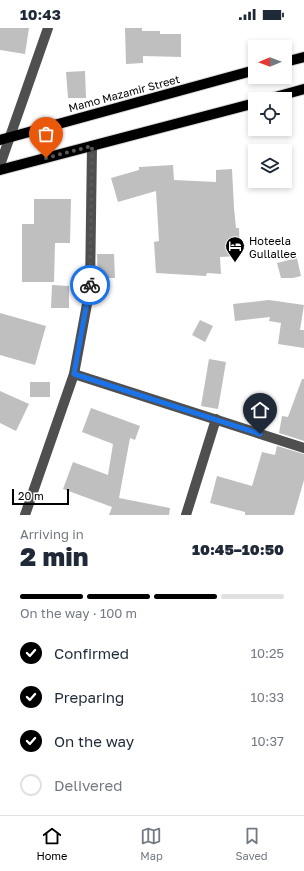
<!DOCTYPE html>
<html lang="en">
<head>
<meta charset="utf-8">
<style>
  :root { --surface:#fff; --page:#f6f6f7; --text:#1f2937; --muted:#747a83; --line:#e0e1e3; --accent:#000 }
  body { margin:0; font-family:"Golos Text",sans-serif; background:var(--page); color:var(--text); height:100vh; display:flex; flex-direction:column; font-size:15px; white-space:nowrap }
  * { box-sizing:border-box; margin:0 }
  p { font-size:13px; color:var(--muted) }
  .icon { flex:none; width:22px; height:22px; fill:none; stroke:currentColor; stroke-width:2; stroke-linecap:round; stroke-linejoin:round }
  .map { position:relative; height:487px; overflow:hidden }
  .sheet { display:flex; flex-direction:column; background:var(--surface); flex:1 }
  .sheet>* { flex:none }
  .needle { width:26px; rotate:269deg }
  .fabs { position:absolute; left:248px; top:12px; display:grid; gap:8px }
  .fabs a { display:grid; place-items:center; width:44px; height:44px; border-radius:0px; background:var(--surface); box-shadow:0 2px 6px #0003; font-size:20px }
  .scale { position:absolute; left:12px; bottom:10px; width:57px; box-sizing:border-box; padding-left:4px; border:2px solid #000; border-top:0; font-size:11px; line-height:14px; white-space:nowrap; color:#000; -webkit-text-stroke:3px #fff; paint-order:stroke }
  .pin { position:absolute; display:grid; place-items:center; width:34px; height:34px; color:#fff; margin:-41px -17px; border-radius:50% 50% 50% 0; rotate:-45deg; box-shadow:0 0 4px #0007 }
  .pin .icon { rotate:45deg }
  .courier { position:absolute; display:grid; place-items:center; width:40px; height:40px; margin:-20px; border:3px solid #1a73e8; border-radius:50%; background:#fff; color:#222; box-shadow:0 1px 5px #0007 }
  .overview em { font-style:normal; font-weight:800 }
  .overview div { display:flex; flex-direction:column-reverse }
  .overview { display:flex; align-items:center; justify-content:space-between; height:68px; padding:0 20px }
  h1 { font-size:26px; font-weight:800; line-height:30px }
  .bar { display:grid; grid-template-columns:repeat(4,1fr); gap:6px 4px; align-content:center; height:48px; padding:0 20px }
  .bar i { height:5px; border-radius:3px; background:var(--line) }
  .bar .selected { background:var(--accent) }
  .bar p { grid-column:span 4 }
  ol { padding:0 20px; list-style:none }
  li { display:flex; align-items:center; gap:12px; height:44px }
  li p { margin-inline-start:auto }
  li .icon { padding:4px; border-radius:50%; background:var(--accent); color:#fff; stroke-width:4 }
  li:last-child { color:var(--muted) }
  li i { width:22px; height:22px; border:2px solid var(--line); border-radius:50% }
  .status { display:flex; justify-content:space-between; align-items:center; height:28px; padding:0 20px; background:var(--surface); direction:ltr }
  .status svg { height:11px; fill:currentColor }
  .tabs { display:flex; justify-content:space-around; align-items:center; height:56px; border-top:1px solid var(--line); background:var(--surface); font-size:11px; color:var(--muted) }
  .tabs a { display:grid; justify-items:center; gap:2px }
  .tabs .selected { color:var(--accent) }
  .map>svg:first-child { display:block }
</style>
</head>
<body>
<div class="status"><b>10:43</b><svg viewBox="0 0 49 12"><path d="M0 12V9h3v3zM5 12V6h3v6zM10 12V3h3v9zM15 12V0h3v12zM26 1h20v11H26zM47 4h2v5h-2z"/></svg></div>
<div class="map">
<svg width="304" height="487" viewBox="0 0 304 487">
  <rect width="100%" height="100%" fill="#fff"/>
  <g fill="#bfbfbf">
    <path d="M 0,0 L 29,0 L 25,26 L 0,22 Z"/>
    <path d="M 125,0 L 142,0 L 142,3 L 160,3 L 160,6 L 181,6 L 181,29 L 143,28 L 143,35 L 126,36 Z"/>
    <path d="M 85,43 L 86,70 L 68,70 L 66,44 Z"/>
    <path d="M 173,137 L 174,152 L 216,154 L 216,142 L 232,141 L 234,180 L 236,200 L 239,200 L 240,228 L 220,229 L 221,246 L 207,245 L 206,248 L 156,245 L 154,214 L 159,213 L 156,163 L 118,174 L 111,150 L 139,142 L 139,139 Z"/>
    <path d="M 34,171 L 71,171 L 70,215 L 55,215 L 54,254 L 22,254 L 22,196 L 34,196 Z"/>
    <path d="M 97,226 L 114,226 L 115,250 L 98,250 Z"/>
    <path d="M 297,230 L 301,248 L 293,250 L 281,250 L 277,235 Z"/>
    <path d="M 52,257 L 69,258 L 69,280 L 51,280 Z"/>
    <path d="M 269,272 L 304,277 L 300,302 L 304,302 L 304,320 L 278,316 L 281,295 L 269,293 L 270,289 L 235,293 L 233,276 Z"/>
    <path d="M 0,285 L 46,298 L 35,337 L 0,327 Z"/>
    <path d="M 200,292 L 213,298 L 205,314 L 192,307 Z"/>
    <path d="M 209,331 L 226,334 L 218,381 L 201,378 Z"/>
    <path d="M 302,351 L 304,351 L 304,413 L 279,405 L 282,388 L 288,389 Z"/>
    <rect x="30" y="354" width="20" height="15"/>
    <path d="M 0,363 L 29,376 L 16,403 L 0,395 Z"/>
    <path d="M 91,380 L 140,398 L 135,412 L 130,410 L 119,470 L 170,480 L 169,487 L 109,487 L 112,479 L 63,461 L 73,434 L 108,447 L 113,416 L 82,404 Z"/>
    <path d="M 277,418 L 304,426 L 304,452 L 294,487 L 245,487 L 245,484 L 210,475 L 217,448 L 252,458 L 262,424 L 275,427 Z"/>
  </g>
  <g fill="none" stroke-linecap="round" stroke-linejoin="round">
    <g stroke="#dbdbdb" stroke-width="12">
      <g id="major">
        <path d="M 285,34 L 304,29"/>
        <path d="M 268,71 L 304,61"/>
        <path d="M 0,112 L 255,42"/>
        <path d="M 0,142 L 255,75"/>
      </g>
    </g>
    <g stroke="#4f4f4f" stroke-width="10">
      <path d="M 0,137 L 48,0"/>
      <path d="M 74,346 L 304,420"/>
      <path d="M 25,487 L 74,346 L 90,260 L 92,118"/>
      <path d="M 186,487 L 216,391"/>
    </g>
    <use href="#major" stroke="#000" stroke-width="10"/>
  </g>
  <g fill="none" stroke-linecap="round" stroke-linejoin="round">
    <path stroke="#595959" stroke-width="4" stroke-dasharray="0 7.2" d="M 46,130 L 92,118 L 90,257"/>
    <path stroke="#1a73e8" stroke-width="5" d="M 90,257 L 74,346 L 260,406"/>
  </g>
  <defs>
    <g id="hotel-pin" transform="scale(1)"><path d="M0 17L-7.5 6A9.5 9.5 0 1 1 7.5 6Z" fill="#000" stroke="#fff"/><path d="M-6-4.5h1.5V1H6V5H4.5V3h-9V5H-6ZM-4 0a1.8 1.8 0 1 1 3.6 0ZM.5 0V-2.5h3Q6-2.5 6 0Z" fill="#fff"/></g>
  </defs>
  <g fill-rule="evenodd">
    <use href="#hotel-pin" x="235" y="218"/>
  </g>
  <g text-anchor="middle" dominant-baseline="central" stroke-width="3" stroke-linejoin="round" paint-order="stroke">
    <g font-size="11" fill="#000" stroke="#fff">
      <text transform="translate(124 65) rotate(-15)">Mamo Mazamir Street</text>
    </g>
    <g font-size="11" fill="#000" stroke="#fff" text-anchor="start">
      <text x="249" y="212">Hoteela<tspan x="249" dy="13">Gullallee</tspan></text>
    </g>
  </g>
</svg>
<div class="fabs">
<a><svg class="needle" viewBox="-14 -14 28 28"><path d="M0-13l5 13h-10z" fill="#e53935"/><path d="M0 13l5-13h-10z" fill="#747a83"/></svg></a>
<a><svg class="icon" aria-label="locate" viewBox="0 0 24 24"><circle cx="12" cy="12" r="6"/><path d="M12 2v4M12 18v4M2 12h4M18 12h4"/></svg></a>
<a><svg class="icon" aria-label="layers" viewBox="0 0 24 24"><path d="M12 4l9 5-9 5-9-5zM3 14l9 5 9-5"/></svg></a>
</div>
<div class="scale">20 m</div>
<div class="pin" style="left:46px;top:130px;background:#ea580c"><svg class="icon" aria-label="bag" viewBox="0 0 24 24"><path d="M5 8h14l-1 12H6zM9 8a3 3 0 0 1 6 0"/></svg></div>
<div class="pin" style="left:260px;top:406px;background:#1f2937"><svg class="icon" aria-label="home" viewBox="0 0 24 24"><path d="M3 11l9-7 9 7M6 9v11h12V9"/></svg></div>
<div class="courier" style="left:90px;top:257px"><svg class="icon" aria-label="bike" viewBox="0 0 24 24"><circle cx="6" cy="16" r="4"/><circle cx="18" cy="16" r="4"/><path d="M6 16l4-8h5l3 8M10 8l3 8H6M13 5h3"/></svg></div>
</div>
<section class="sheet">
<div class="overview"><div><h1>2 min</h1><p>Arriving in</p></div><em>10:45–10:50</em></div>
<div class="bar"><i class="selected"></i><i class="selected"></i><i class="selected"></i><i></i><p>On the way · 100 m</p></div>
<ol>
<li><svg class="icon" aria-label="check" viewBox="0 0 24 24"><path d="M5 12l5 5 9-10"/></svg>Confirmed<p>10:25</p></li>
<li><svg class="icon" aria-label="check" viewBox="0 0 24 24"><path d="M5 12l5 5 9-10"/></svg>Preparing<p>10:33</p></li>
<li><svg class="icon" aria-label="check" viewBox="0 0 24 24"><path d="M5 12l5 5 9-10"/></svg>On the way<p>10:37</p></li>
<li><i></i>Delivered</li>
</ol>
</section>
<nav class="tabs">
<a class="selected"><svg class="icon" aria-label="home" viewBox="0 0 24 24"><path d="M3 11l9-7 9 7M6 9v11h12V9"/></svg>Home</a>
<a><svg class="icon" aria-label="map" viewBox="0 0 24 24"><path d="M3 6l6-2 6 2 6-2v14l-6 2-6-2-6 2zM9 4v14M15 6v14"/></svg>Map</a>
<a><svg class="icon" aria-label="saved" viewBox="0 0 24 24"><path d="M7 4h10v16l-5-4-5 4z"/></svg>Saved</a>
</nav>
</body>
</html>
